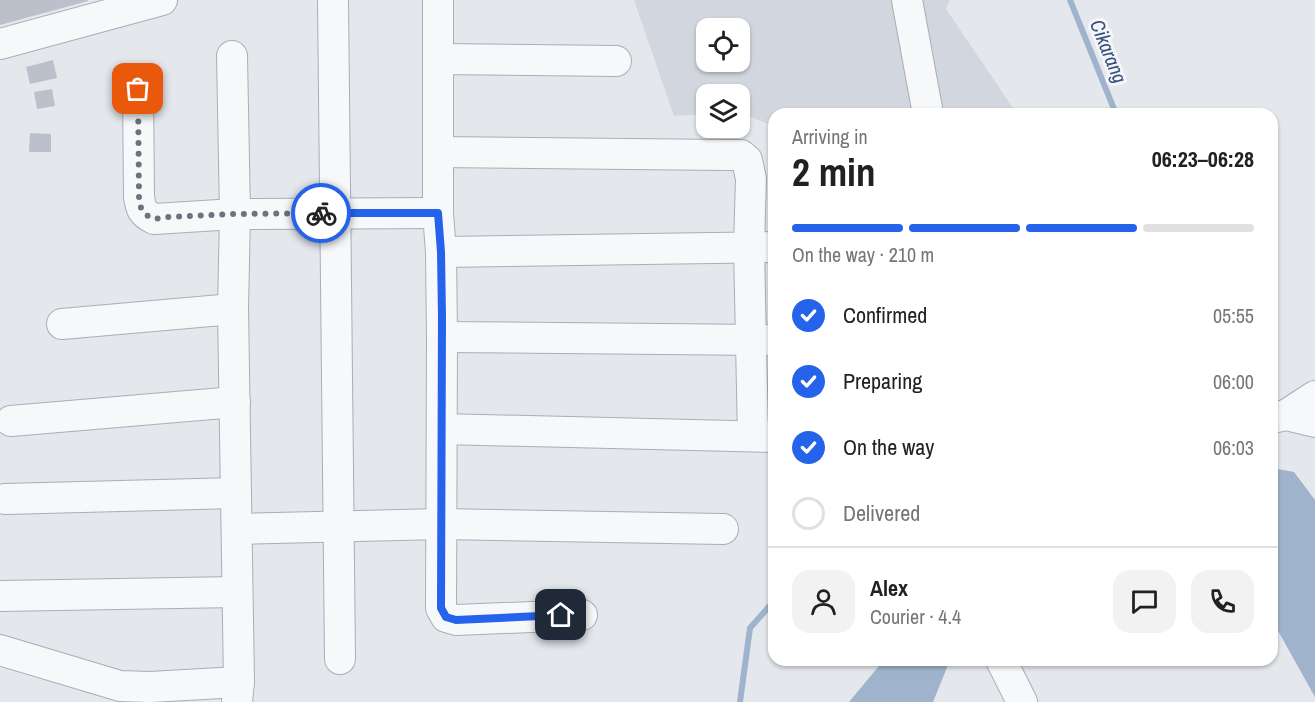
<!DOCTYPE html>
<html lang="en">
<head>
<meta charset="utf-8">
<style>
  :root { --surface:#fff; --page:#f2f2f2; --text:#202124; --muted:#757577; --line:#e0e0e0; --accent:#2563eb }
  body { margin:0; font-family:"Archivo Narrow",sans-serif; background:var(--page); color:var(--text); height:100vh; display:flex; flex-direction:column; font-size:22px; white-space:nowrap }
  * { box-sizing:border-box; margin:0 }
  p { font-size:20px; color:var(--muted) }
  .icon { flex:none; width:33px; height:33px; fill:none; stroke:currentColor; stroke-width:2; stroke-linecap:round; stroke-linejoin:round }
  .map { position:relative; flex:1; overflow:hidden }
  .panel { position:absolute; left:768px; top:108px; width:510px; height:558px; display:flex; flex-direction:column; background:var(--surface); border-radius:18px; box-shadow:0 2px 4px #0004 }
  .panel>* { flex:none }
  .buttons { position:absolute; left:696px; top:18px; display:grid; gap:12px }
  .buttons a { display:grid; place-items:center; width:54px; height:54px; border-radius:12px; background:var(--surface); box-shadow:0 2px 4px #0004; font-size:30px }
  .pin { position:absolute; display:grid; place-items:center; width:51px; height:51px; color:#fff; margin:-26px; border-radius:12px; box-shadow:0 3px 9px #0006 }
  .courier { position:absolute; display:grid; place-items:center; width:60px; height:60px; margin:-30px; border:4px solid #2563eb; border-radius:50%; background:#fff; color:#222; box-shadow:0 2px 8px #0007 }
  .summary em { font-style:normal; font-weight:700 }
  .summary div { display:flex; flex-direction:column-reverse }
  .summary { display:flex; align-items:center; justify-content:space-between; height:102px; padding:0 24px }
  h1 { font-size:39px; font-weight:700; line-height:45px }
  .bar { display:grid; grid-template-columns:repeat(4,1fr); gap:9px 6px; align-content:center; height:72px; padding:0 24px }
  .bar i { height:8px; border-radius:4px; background:var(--line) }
  .bar .current { background:var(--accent) }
  .bar p { grid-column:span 4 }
  .line { display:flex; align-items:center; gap:15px; padding:0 24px; border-top:2px solid var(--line) }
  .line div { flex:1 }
  .round { display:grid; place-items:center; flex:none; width:63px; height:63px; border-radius:18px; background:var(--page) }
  ol { padding:0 24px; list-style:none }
  li { display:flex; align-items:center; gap:18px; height:66px }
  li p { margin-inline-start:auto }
  li .icon { padding:6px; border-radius:50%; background:var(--accent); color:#fff; stroke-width:4 }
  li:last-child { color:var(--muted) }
  li i { width:33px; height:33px; border:3px solid var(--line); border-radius:50% }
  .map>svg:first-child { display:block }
</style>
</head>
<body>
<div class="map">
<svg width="1315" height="702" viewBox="0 0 1315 702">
  <rect width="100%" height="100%" fill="#e4e7ec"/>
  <path fill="#d2d6de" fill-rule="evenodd" d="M 634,0 L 950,0 L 946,9 L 1017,114 L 774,114 L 774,126 L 740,113 L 740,94 L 706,94 L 706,114 L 674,116 ZM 706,28 L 740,28 L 740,62 L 706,62 Z"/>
  <g fill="#9fb4cc">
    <path d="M 1272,468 L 1294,472 L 1315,500 L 1315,697 L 1272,620 Z"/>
    <path d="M 884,660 L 950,660 L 933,702 L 849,702 Z"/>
  </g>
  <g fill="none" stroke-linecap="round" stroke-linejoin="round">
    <g stroke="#9fb4cc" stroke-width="6">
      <path d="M 1070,0 L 1116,114"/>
      <path d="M 740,702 L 750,628 L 774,601"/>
    </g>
  </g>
  <g fill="#bbc0ca">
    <path d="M 0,0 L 88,0 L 88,1 L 0,25 Z"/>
    <path d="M 53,60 L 57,78 L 30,84 L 26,67 Z"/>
    <path d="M 52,89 L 55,106 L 37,109 L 34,92 Z"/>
    <path d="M 30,133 L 51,134 L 51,152 L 29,152 Z"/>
  </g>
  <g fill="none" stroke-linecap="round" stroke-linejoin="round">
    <g stroke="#a9aeb7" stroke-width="32">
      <g id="minor">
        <path d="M 333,0 L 340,659"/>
        <path d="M 438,0 L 438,213 L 441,252 L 442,337 L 441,608 L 446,617 L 456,620 L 582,615"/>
        <path d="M 907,0 L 928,114"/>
        <path d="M 0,44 L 162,0"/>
        <path d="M 232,56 L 235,214 L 233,309 L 239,682 L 237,702"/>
        <path d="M 438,59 L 616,61"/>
        <path d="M 138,89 L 139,197 C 141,209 142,213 154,219 L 235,214 L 438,213"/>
        <path d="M 438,152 L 728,155 L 741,155 L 747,160 L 751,179 L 749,247 L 753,436"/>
        <path d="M 441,252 L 774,247"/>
        <path d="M 62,324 L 233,309"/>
        <path d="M 442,337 L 774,340"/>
        <path d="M 1286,415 L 1315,396"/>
        <path d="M 1272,418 L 1286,415 L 1315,422"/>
        <path d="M 11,421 L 235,402"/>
        <path d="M 442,429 L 774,437"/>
        <path d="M 5,499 L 236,493"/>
        <path d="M 238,529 L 441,524 L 723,529"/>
        <path d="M 0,596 L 237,592"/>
        <path d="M 0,650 L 120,686 L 150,687 L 239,682"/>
        <path d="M 1001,660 L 1022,702"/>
      </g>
    </g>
    <use href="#minor" stroke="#f7f8fa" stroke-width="30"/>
  </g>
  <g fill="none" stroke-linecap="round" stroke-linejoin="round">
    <path stroke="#6c737f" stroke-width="6" stroke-dasharray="0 10.8" d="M 138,89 L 139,197 L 141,208 L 146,215 L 154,219 L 167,217 L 235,214 L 321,213"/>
    <path stroke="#2563eb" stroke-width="8" d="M 321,213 L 438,213 L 441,252 L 442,316 L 441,608 L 446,617 L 456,620 L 561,615"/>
  </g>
  <g text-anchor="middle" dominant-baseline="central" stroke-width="6" stroke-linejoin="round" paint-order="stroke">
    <g font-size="20" font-style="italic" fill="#34527a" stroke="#f4f6f9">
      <text transform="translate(1109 51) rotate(68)">Cikarang</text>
    </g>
  </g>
</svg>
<div class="buttons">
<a><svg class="icon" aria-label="locate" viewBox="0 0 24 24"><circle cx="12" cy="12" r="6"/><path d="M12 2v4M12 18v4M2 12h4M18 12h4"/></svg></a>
<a><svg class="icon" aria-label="layers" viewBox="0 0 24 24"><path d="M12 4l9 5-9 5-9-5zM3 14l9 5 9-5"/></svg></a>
</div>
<div class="pin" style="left:138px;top:89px;background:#ea580c"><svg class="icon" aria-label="bag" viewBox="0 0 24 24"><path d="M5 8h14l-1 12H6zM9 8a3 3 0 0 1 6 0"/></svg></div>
<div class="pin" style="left:561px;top:615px;background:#1f2937"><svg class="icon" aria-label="home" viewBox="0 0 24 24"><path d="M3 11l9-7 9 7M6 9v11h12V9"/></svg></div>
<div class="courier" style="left:321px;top:213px"><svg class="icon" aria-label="bike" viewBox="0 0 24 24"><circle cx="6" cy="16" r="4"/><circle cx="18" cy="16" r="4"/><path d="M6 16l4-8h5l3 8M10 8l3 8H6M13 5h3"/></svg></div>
<section class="panel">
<div class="summary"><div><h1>2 min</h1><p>Arriving in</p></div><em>06:23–06:28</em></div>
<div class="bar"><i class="current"></i><i class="current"></i><i class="current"></i><i></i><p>On the way · 210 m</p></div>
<ol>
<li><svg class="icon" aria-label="check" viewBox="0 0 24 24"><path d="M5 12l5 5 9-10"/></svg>Confirmed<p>05:55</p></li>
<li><svg class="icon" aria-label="check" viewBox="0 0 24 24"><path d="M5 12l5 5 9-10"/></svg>Preparing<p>06:00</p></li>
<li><svg class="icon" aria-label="check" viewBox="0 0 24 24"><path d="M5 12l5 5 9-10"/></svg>On the way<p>06:03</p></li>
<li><i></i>Delivered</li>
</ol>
<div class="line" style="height:108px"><a class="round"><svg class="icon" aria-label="person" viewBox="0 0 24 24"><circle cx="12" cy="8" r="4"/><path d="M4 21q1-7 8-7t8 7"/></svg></a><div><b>Alex</b><p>Courier · 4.4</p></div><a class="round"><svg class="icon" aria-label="chat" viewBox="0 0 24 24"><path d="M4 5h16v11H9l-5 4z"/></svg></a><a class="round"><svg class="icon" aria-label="phone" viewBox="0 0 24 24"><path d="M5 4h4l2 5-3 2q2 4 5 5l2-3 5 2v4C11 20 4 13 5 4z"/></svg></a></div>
</section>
</div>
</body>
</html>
